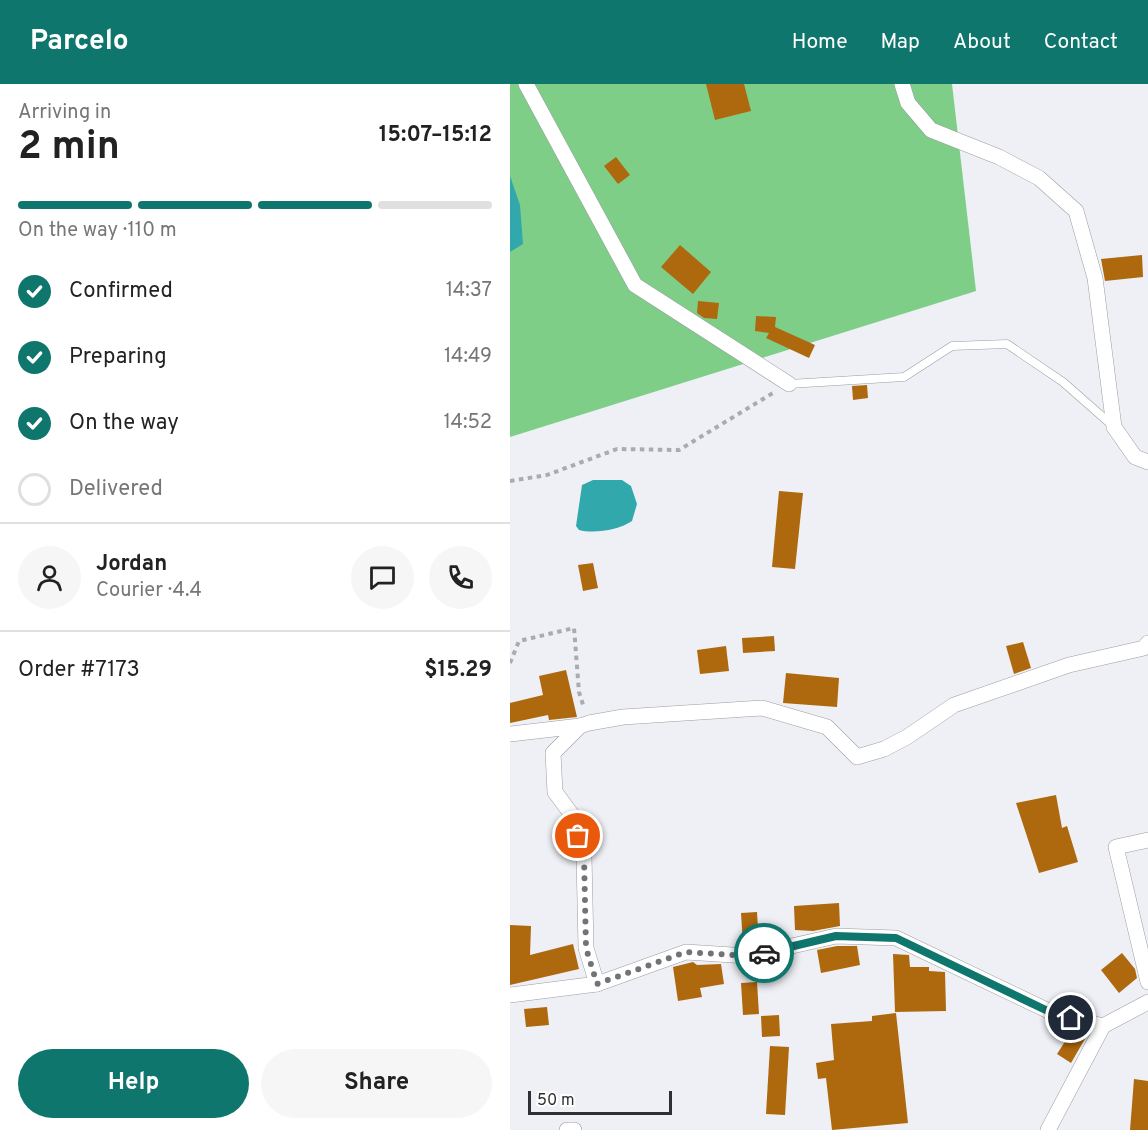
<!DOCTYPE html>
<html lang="en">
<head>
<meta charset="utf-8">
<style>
  :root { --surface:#fff; --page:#f6f6f6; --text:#222; --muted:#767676; --line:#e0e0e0; --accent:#0f766e }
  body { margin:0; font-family:Overpass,sans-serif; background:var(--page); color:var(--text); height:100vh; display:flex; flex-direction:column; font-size:22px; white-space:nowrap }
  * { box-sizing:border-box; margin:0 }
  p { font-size:20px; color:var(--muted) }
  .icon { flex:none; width:33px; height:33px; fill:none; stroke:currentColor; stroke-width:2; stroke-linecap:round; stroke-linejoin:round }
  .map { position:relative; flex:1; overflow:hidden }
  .panel { display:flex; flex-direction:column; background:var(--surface); width:510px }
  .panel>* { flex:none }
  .scale { position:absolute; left:18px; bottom:15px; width:144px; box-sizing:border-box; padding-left:6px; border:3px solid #303032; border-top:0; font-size:16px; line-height:21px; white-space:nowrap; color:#303032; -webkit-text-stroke:4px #fff; paint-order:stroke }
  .pin { position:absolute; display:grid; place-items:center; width:51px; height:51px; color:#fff; margin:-26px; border:3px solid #fff; border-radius:50%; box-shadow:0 2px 6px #0007 }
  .courier { position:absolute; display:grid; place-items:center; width:60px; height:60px; margin:-30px; border:4px solid #0f766e; border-radius:50%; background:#fff; color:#222; box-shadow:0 2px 8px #0007 }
  .overview em { font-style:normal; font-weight:700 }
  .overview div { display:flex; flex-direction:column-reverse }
  .overview { display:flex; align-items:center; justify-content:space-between; height:102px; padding:0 18px }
  h1 { font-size:39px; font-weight:700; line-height:45px }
  .bar { display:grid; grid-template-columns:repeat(4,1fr); gap:9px 6px; align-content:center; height:72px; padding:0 18px }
  .bar i { height:8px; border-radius:4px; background:var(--line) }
  .bar .on { background:var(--accent) }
  .bar p { grid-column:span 4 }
  .line { display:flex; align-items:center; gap:15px; padding:0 18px; border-top:2px solid var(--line) }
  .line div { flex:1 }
  .round { display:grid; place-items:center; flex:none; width:63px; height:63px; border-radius:32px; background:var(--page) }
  ol { padding:0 18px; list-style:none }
  li { display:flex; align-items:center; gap:18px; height:66px }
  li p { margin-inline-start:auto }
  li .icon { padding:6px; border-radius:50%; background:var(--accent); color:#fff; stroke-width:4 }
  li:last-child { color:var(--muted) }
  li i { width:33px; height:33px; border:3px solid var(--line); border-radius:50% }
  .cta { display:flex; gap:12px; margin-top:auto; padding:12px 18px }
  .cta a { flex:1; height:69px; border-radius:36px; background:var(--accent); color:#fff; font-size:24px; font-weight:700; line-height:69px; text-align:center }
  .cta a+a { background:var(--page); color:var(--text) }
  header { display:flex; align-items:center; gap:36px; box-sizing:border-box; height:84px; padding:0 30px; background:var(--accent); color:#fff }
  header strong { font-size:28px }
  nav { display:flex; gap:33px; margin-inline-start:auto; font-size:21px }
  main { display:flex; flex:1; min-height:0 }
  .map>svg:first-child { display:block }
</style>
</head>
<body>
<header>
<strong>Parcelo</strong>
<nav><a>Home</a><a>Map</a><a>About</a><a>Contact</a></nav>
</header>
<main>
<section class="panel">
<div class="overview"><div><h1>2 min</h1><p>Arriving in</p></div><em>15:07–15:12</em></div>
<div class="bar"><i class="on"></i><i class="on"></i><i class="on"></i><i></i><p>On the way · 110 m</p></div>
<ol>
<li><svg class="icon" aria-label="check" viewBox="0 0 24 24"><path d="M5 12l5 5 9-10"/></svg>Confirmed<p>14:37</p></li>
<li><svg class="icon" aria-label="check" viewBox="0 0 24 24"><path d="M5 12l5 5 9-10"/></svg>Preparing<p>14:49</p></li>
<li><svg class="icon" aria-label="check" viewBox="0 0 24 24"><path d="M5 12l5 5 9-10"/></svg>On the way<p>14:52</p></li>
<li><i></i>Delivered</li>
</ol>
<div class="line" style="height:108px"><a class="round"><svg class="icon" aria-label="person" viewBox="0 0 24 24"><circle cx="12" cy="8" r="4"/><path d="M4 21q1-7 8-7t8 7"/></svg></a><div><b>Jordan</b><p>Courier · 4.4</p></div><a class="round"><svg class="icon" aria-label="chat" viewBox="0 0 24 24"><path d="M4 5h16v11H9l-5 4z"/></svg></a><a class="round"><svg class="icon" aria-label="phone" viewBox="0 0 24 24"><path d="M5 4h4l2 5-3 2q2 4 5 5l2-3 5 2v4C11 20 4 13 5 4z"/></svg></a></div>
<div class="line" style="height:78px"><div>Order #7173</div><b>$15.29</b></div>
<div class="cta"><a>Help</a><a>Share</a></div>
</section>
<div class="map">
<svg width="638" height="1046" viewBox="0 0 638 1046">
  <rect width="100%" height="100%" fill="#eef0f5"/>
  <path fill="#7ece87" d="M 0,0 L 442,0 L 466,207 L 0,353 Z"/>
  <g fill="#31a9ac">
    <path d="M 0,92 L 10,121 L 13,160 L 0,168 Z"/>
    <path d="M 83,396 L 112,396 L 121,402 L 127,420 L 122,437 C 109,446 84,450 69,446 L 66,442 L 72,401 Z"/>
  </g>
  <g fill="#ae680d">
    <path d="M 196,0 L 234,0 L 241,27 L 205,36 Z"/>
    <path d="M 106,73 L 120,91 L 108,100 L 94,82 Z"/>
    <path d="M 170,161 L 201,188 L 183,210 L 151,183 Z"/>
    <path d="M 632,171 L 633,193 L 595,197 L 591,175 Z"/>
    <path d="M 188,217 L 209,219 L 207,235 L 194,234 L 187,229 Z"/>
    <path d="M 246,232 L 266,233 L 265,243 L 305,261 L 299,274 L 256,254 L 259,249 L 245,247 Z"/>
    <path d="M 357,301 L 358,314 L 343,316 L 342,302 Z"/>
    <path d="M 269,407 L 293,409 L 285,485 L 262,483 Z"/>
    <path d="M 83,479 L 88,504 L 73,507 L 68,481 Z"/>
    <path d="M 264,552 L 265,567 L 233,569 L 232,554 Z"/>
    <path d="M 513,558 L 521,584 L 504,590 L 496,562 Z"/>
    <path d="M 216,562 L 219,587 L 190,590 L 187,566 Z"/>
    <path d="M 56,586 L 67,633 L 39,636 L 38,631 L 0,639 L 0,619 L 33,611 L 29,592 Z"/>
    <path d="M 276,589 L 329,594 L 327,623 L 273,619 Z"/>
    <path d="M 546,711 L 552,744 L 557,742 L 568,778 L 529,789 L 506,719 Z"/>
    <path d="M 329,819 L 330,842 L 303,847 L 285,846 L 284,822 Z"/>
    <path d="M 247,828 L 249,859 L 233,860 L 231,829 Z"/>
    <path d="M 0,841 L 21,842 L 20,871 L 63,860 L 69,885 L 0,901 Z"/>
    <path d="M 327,862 L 347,862 L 350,881 L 311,889 L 307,866 Z"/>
    <path d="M 612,869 L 625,885 L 627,894 L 609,909 L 591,886 Z"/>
    <path d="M 383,870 L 399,871 L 400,883 L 419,883 L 419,887 L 435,888 L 436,927 L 385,928 Z"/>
    <path d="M 183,878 L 187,881 L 211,880 L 214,900 L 190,904 L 192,913 L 168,917 L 163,883 Z"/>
    <path d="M 247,898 L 249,930 L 233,931 L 231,899 Z"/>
    <path d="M 37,923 L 39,941 L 16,943 L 14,925 Z"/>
    <path d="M 386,929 L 398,1039 L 322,1046 L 316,994 L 308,995 L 306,979 L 324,976 L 321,940 L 362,937 L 362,932 Z"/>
    <path d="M 269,931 L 270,952 L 252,953 L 251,932 Z"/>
    <path d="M 563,945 L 579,948 L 561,979 L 547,970 Z"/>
    <path d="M 260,962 L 279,963 L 275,1031 L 256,1030 Z"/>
    <path d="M 624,995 L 638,997 L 638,1046 L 620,1046 Z"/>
  </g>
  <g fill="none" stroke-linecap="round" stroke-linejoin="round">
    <g stroke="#9b9da2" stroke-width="9">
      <path id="lane" d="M 279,300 L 394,293 L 442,262 L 497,260 L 553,298 L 603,342"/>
    </g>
    <g stroke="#9b9da2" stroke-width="16">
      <g id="street">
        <path d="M 16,0 L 125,201 L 279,300"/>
        <path d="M 392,0 L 398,19 L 421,46 L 489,73 L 529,94 L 566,127 L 585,194 L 604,343 L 625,373 L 638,378"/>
        <path d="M 0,650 L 70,642"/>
        <path d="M 638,756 L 606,763 L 638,898"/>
        <path d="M 87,900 L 76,864 L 74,772 L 62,731 L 45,708 L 43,669 L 70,642 L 79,639 L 113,633 L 252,624 L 317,643 L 347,673 L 374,665 L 397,653 L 444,621 L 559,581 L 634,564 L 638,559"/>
        <path d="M 0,911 L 87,900 L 176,868 L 238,872 L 326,852 L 386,854 L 545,930 L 593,942"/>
        <path d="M 57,1046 L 64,1046"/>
        <path d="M 538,1046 L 593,942 L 638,918"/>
      </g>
    </g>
    <g stroke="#aaabaf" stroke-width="4" stroke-dasharray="4.5 4.5" stroke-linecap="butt">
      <path d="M 0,397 L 37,391 L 107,365 L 169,366 L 263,309"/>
      <path d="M 0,579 L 9,557 L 64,544 L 69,608 L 74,624"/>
    </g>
    <use href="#lane" stroke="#fff" stroke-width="8"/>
    <use href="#street" stroke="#fff" stroke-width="15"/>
  </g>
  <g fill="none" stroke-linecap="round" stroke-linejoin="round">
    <path stroke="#727376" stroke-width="6" stroke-dasharray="0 10.8" d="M 68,752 L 74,772 L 76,864 L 87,900 L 176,868 L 238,872 L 254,869"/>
    <path stroke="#0f766e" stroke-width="8" d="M 254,869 L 326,852 L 386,854 L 544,930 L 561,934"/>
  </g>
</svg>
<div class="scale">50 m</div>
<div class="pin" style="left:68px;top:752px;background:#ea580c"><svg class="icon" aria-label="bag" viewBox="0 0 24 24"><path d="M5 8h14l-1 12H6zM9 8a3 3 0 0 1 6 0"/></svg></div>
<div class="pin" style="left:561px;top:934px;background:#1f2937"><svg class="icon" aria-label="home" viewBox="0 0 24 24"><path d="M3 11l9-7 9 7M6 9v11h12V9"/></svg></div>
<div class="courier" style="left:254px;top:869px"><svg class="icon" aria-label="car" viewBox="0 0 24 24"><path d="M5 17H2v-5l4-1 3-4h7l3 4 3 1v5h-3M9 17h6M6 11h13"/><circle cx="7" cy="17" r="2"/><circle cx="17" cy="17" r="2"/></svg></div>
</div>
</main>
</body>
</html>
